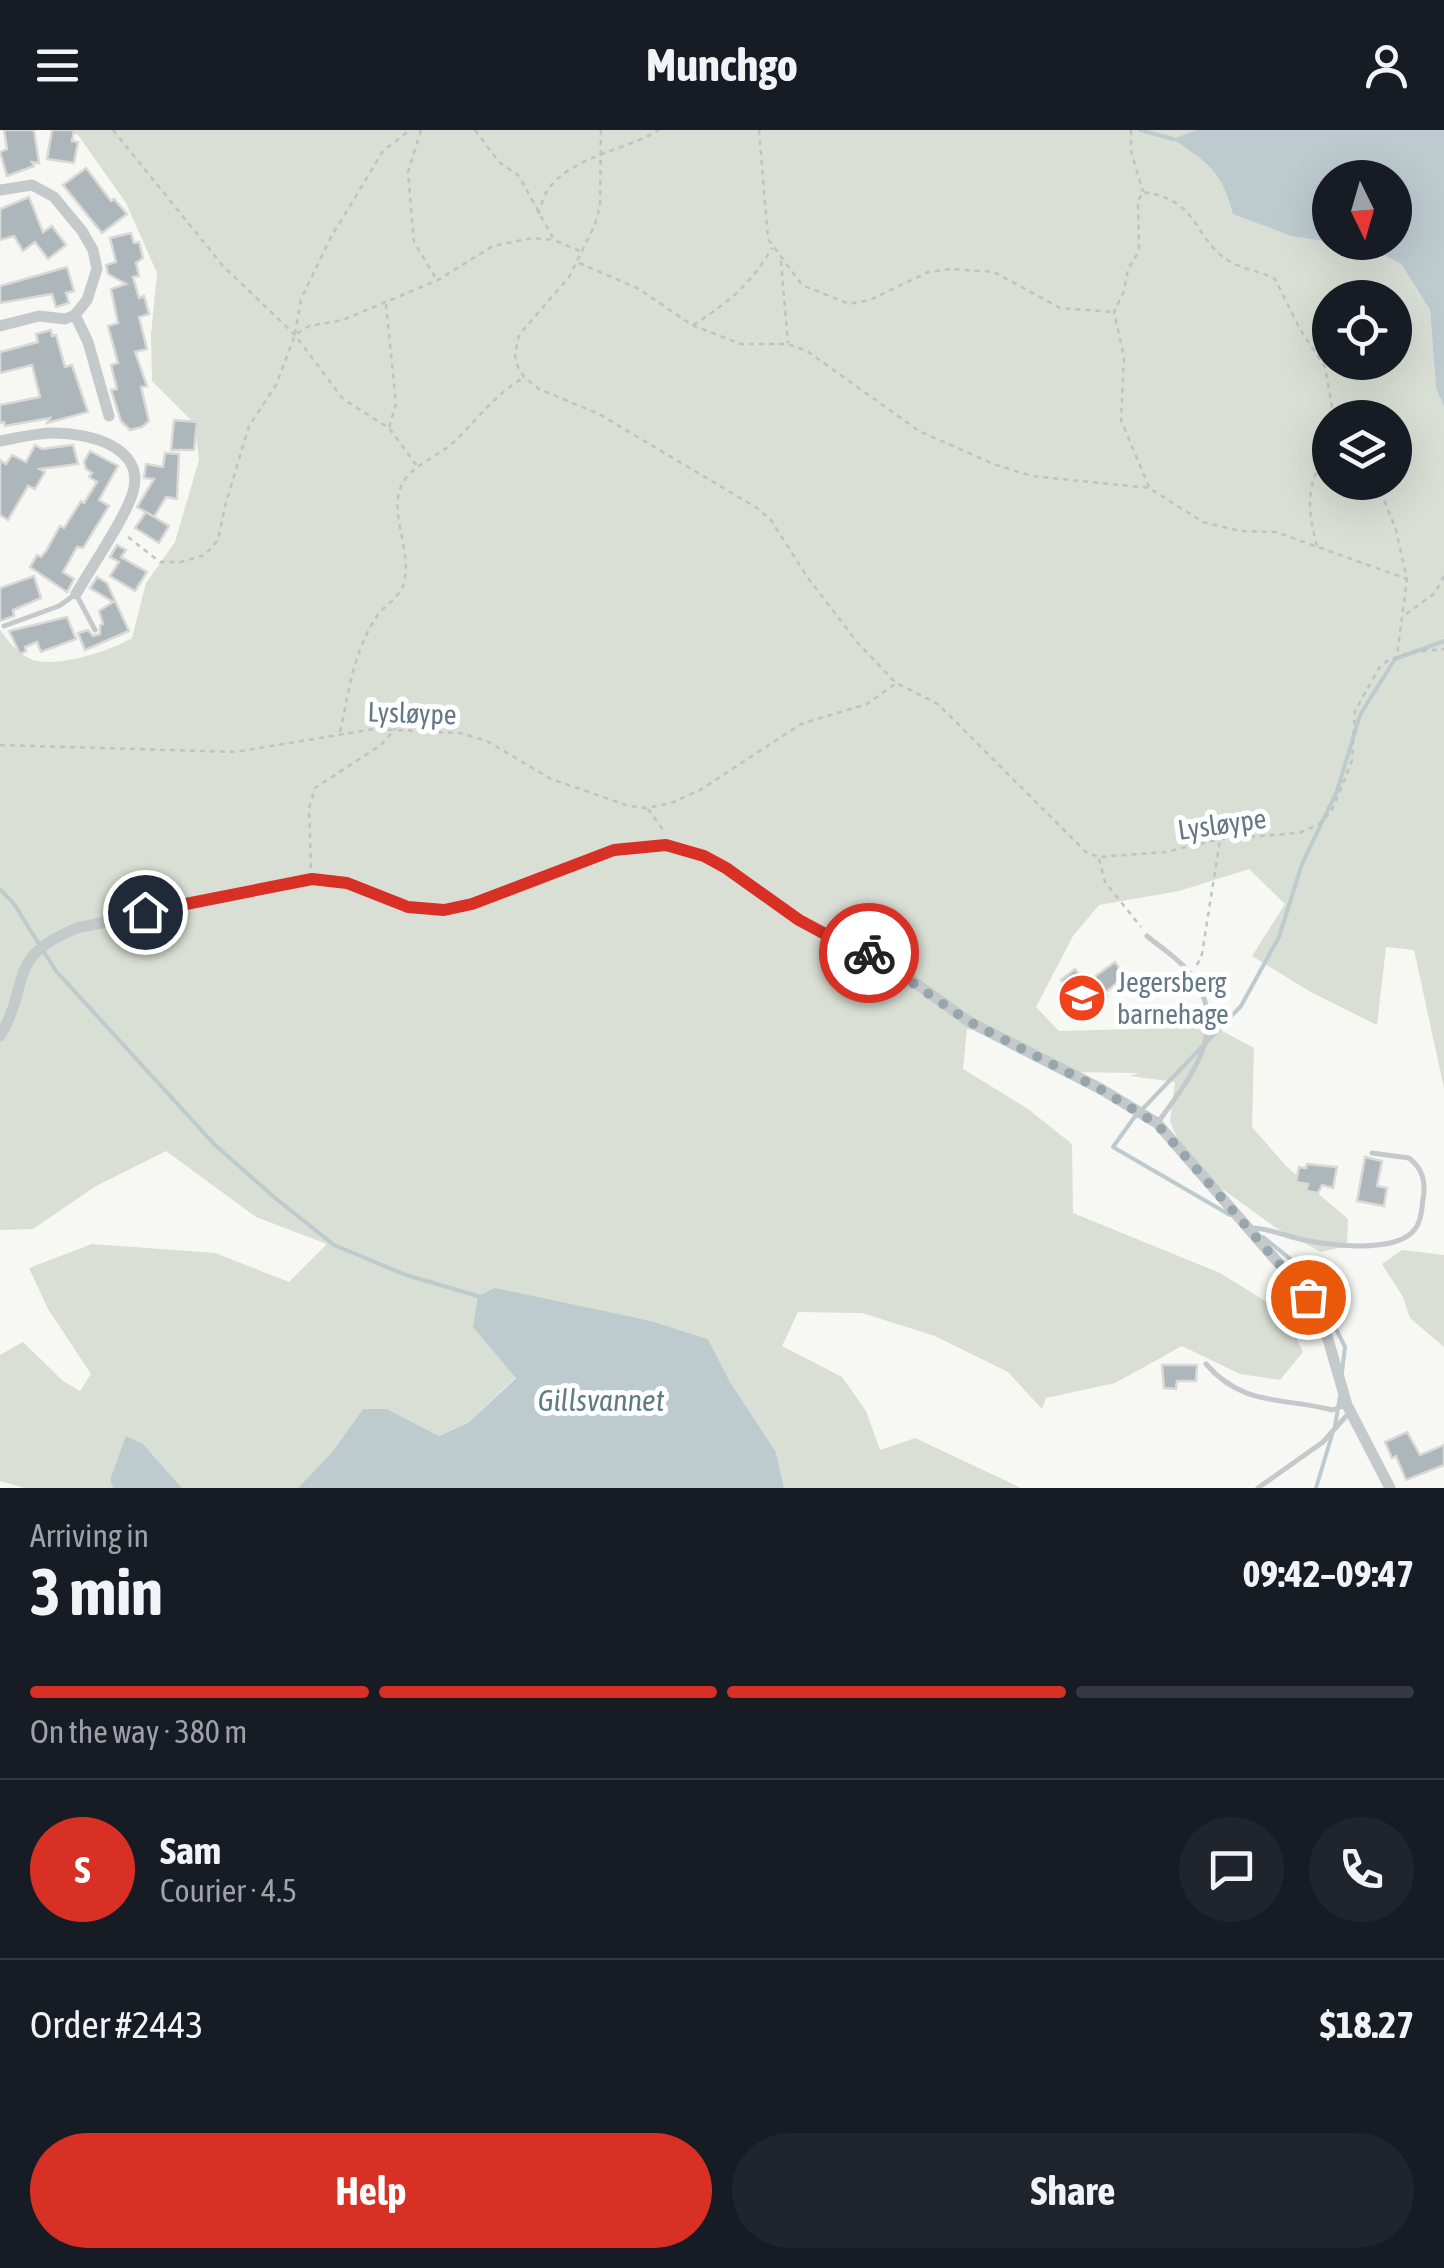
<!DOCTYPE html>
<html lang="en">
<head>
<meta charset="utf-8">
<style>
  :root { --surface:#171b24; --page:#20242c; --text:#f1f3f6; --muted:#9ea1a6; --line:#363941; --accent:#d93025 }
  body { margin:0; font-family:"Asap Condensed",sans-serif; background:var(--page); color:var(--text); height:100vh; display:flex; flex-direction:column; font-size:38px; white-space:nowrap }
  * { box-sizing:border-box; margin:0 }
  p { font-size:32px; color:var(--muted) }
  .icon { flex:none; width:55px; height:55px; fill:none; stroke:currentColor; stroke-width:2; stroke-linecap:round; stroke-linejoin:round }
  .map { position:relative; height:1358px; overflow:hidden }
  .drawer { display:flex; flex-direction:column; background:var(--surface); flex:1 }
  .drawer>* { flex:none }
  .needle { width:65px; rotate:175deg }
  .tools { position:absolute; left:1312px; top:30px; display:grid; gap:20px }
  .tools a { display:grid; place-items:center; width:100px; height:100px; border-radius:50%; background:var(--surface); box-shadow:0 10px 40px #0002; font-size:50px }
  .pin { position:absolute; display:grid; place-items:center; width:85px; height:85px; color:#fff; margin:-42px; border:5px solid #fff; border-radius:50%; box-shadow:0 2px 10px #0007 }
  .courier { position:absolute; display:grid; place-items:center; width:100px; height:100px; margin:-50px; border:8px solid #d93025; border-radius:50%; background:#fff; color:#222; box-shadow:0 2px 12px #0007 }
  .head em { font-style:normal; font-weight:700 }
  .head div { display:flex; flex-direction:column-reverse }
  .head { display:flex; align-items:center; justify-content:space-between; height:170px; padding:0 30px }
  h1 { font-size:65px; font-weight:700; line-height:75px }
  .bar { display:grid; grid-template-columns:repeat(4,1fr); gap:15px 10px; align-content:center; height:120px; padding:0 30px }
  .bar i { height:12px; border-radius:8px; background:var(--line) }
  .bar .selected { background:var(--accent) }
  .bar p { grid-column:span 4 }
  .line { display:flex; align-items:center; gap:25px; padding:0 30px; border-top:2px solid var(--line) }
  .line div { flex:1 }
  .round { display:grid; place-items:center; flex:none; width:105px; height:105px; border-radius:52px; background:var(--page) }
  .primary-button { display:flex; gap:20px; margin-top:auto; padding:20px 30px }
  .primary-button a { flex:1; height:115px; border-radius:60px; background:var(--accent); color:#fff; font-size:40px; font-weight:700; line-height:115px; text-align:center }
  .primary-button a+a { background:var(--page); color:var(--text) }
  header { display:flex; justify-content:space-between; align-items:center; height:130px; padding:0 30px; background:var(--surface); font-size:45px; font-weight:700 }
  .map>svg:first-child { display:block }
</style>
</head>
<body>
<header><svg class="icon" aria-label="menu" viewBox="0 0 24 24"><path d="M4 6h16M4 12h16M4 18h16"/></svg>Munchgo<svg class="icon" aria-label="person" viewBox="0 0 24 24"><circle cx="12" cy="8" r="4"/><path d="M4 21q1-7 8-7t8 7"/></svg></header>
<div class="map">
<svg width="1444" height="1358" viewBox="0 0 1444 1358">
  <rect width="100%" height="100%" fill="#f7f7f4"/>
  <g fill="#d9dfd4" fill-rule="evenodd">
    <path d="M 55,0 L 1196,0 L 1174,9 C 1207,34 1222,42 1234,84 L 1291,106 L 1369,117 L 1401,134 L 1430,180 L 1436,258 L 1444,277 L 1444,958 L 1414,820 L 1386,817 L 1377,895 L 1309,861 L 1252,826 L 1285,774 L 1249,739 L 1179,761 L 1099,775 L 1073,806 L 1036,877 L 1059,901 L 1215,897 L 1254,918 L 1252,997 L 1286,1036 L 1348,1089 L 1347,1116 L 1321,1122 L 1276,1098 L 1188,1034 L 1170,991 L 1175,952 L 1130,946 L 1139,943 L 1071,942 L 1004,905 L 967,899 L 963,939 L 1028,979 L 1072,1014 L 1073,1083 L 1220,1143 L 1270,1174 L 1293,1201 L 1303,1222 L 1280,1250 L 1240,1244 L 1182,1216 L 1115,1253 L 1046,1268 L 1042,1279 L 1008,1242 L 935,1206 L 862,1183 L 798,1182 L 782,1216 L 842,1247 L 866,1281 L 880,1320 L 915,1308 L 1021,1358 L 784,1358 L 776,1322 L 730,1252 L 708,1209 L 651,1191 L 574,1176 L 516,1247 L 468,1293 L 439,1306 L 387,1279 L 363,1279 L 333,1321 L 298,1358 L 182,1358 L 143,1314 L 110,1350 L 113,1358 L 24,1358 L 0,1351 L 0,1225 L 23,1212 L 63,1251 L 80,1261 L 91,1244 L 48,1179 L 29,1138 L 92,1114 L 215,1123 L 289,1152 L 327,1114 L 256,1087 L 166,1021 L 96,1056 L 33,1099 L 0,1100 L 0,500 C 10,513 20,527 37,531 C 63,536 110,521 132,508 L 146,453 L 175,412 L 199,330 L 196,304 L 191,290 L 152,251 L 151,204 L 157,143 L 126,73 L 78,5 ZM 1330,168 L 1395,168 L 1395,232 L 1330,232 ZM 1330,288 L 1395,288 L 1395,352 L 1330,352 Z"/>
    <path d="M 1402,1120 L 1444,1125 L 1444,1217 L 1410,1188 L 1403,1167 L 1382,1134 Z"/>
  </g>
  <g fill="#bdcace">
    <path d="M 1196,0 L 1444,0 L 1444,277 L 1436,258 L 1430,180 L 1401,134 L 1369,117 L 1337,113 L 1395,112 L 1395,48 L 1330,48 L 1330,112 L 1291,106 L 1233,84 C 1222,41 1207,33 1173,9 Z"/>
    <path d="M 495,1158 L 651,1191 L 708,1209 L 730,1252 L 776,1322 L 784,1358 L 298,1358 L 333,1321 L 363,1279 L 387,1279 L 439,1306 L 468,1293 L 516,1248 L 473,1197 L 478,1166 Z"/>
    <path d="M 126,1306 L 143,1314 L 182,1358 L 113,1358 L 110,1350 Z"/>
  </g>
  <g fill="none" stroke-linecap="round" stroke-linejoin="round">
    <g stroke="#bdcace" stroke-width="4">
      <path d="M 1140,0 L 1173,9"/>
      <path d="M 0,759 L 14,774 L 56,841 L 214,1014 L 274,1067 L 334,1115 L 406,1145 L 478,1166"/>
      <path d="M 1230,1085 L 1113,1017 L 1133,989 L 1241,876 L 1279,807 L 1302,734 L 1337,661 L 1360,585 L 1395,529 L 1444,511"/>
      <path d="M 1263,1107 L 1309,1144 L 1345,1217 L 1342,1242"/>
      <path d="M 1335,1296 L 1340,1266"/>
      <path d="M 1316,1358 L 1332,1305"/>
    </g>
  </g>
  <g fill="#adb6bb" stroke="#d9d9d6" stroke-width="2.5">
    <path d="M 4,0 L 34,0 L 39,33 L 32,32 L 34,36 L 7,46 L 0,22 L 7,19 Z"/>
    <path d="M 52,0 L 74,0 L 72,11 L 78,12 L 74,33 L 47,29 Z"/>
    <path d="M 86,38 L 111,71 L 114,69 L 127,84 L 102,103 L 63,55 Z"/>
    <path d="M 29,67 L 43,102 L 52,96 L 66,115 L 48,129 L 35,112 L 23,121 L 14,106 L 0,110 L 0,79 Z"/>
    <path d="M 131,103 L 134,113 L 139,112 L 143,128 L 136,133 L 139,146 L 133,147 L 139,168 L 144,166 L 149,184 L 139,187 L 147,219 L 135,222 L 147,256 L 141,257 L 149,291 L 142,297 L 130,300 L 121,291 L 111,260 L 117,259 L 111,235 L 118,233 L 108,196 L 118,193 L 111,159 L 126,154 L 108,144 L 106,135 L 116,132 L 110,108 Z"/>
    <path d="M 67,137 L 74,161 L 66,163 L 69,173 L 56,177 L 52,164 L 0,173 L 0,156 Z"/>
    <path d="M 51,200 L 52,206 L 56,205 L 65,237 L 72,235 L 88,282 L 47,293 L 50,288 L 5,296 L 4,292 L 0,293 L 0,275 L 40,267 L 32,235 L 0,243 L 0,222 L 38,212 L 36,204 Z"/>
    <path d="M 174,290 L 197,292 L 194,320 L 171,320 Z"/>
    <path d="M 35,315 L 42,319 L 73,315 L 78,334 L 40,339 L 45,342 L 35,359 L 28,356 L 8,390 L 0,385 L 0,330 L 6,334 L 12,325 L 26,332 Z"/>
    <path d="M 90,321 L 118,336 L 99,370 L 109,376 L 83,418 L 77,417 L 63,442 L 74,449 L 67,462 L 30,437 L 37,425 L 41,427 L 46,421 L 60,396 L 64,398 L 81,371 L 84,373 L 97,352 L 89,347 L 92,343 L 86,339 L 84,332 Z"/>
    <path d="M 165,323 L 179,324 L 177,369 L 166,367 L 154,387 L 137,377 L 154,349 L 144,348 L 146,334 L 163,337 Z"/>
    <path d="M 146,382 L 169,396 L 159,413 L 135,398 Z"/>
    <path d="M 117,415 L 126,420 L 121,427 L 147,442 L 135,461 L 110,446 L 119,432 L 110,427 Z"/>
    <path d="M 34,446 L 41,468 L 13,480 L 14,486 L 0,491 L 0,458 Z"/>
    <path d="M 97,447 L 107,453 L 129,501 L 85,520 L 78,503 L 88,500 L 93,506 L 100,504 L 100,495 L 103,494 L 99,481 L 113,472 L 90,458 Z"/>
    <path d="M 67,487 L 76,509 L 41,522 L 37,512 L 25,517 L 26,521 L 20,524 L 9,501 Z"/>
    <path d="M 1115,832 L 1125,846 L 1105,863 L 1107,866 L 1073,890 L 1061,875 L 1073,866 L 1061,850 L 1075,839 L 1086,853 Z"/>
    <path d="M 1365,1027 L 1382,1031 L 1377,1056 L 1387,1058 L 1384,1076 L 1357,1071 Z"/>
    <path d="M 1307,1034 L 1337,1037 L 1333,1058 L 1322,1055 L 1318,1063 L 1306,1061 L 1308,1054 L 1296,1052 L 1299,1037 L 1306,1038 Z"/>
    <path d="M 1162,1235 L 1197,1235 L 1196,1251 L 1177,1251 L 1176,1259 L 1164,1258 Z"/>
    <path d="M 1407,1302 L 1420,1325 L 1444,1315 L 1444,1335 L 1406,1350 L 1396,1326 L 1392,1328 L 1385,1312 Z"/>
  </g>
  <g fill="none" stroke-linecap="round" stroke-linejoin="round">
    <g stroke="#c0c2c4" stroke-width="2.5" stroke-dasharray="5 5" stroke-linecap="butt">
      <path d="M 113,0 L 223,136 L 295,205 L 343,269 L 389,298 L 417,336"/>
      <path d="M 421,0 L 408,42 L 414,112 L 437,150"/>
      <path d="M 475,0 L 499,32 L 519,46 L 554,110 L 582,122"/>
      <path d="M 601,0 L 600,75 L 595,95 L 569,147 L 519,205 L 515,225 L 518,237 L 524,247 L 539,259 L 599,284 L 757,378 L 771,390 L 808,448 L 857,512 L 896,553 L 938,574 L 1086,722 L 1099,727 L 1166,722 L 1220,709 L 1299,703 L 1318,695 L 1331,682 L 1343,654 L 1352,630 L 1355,581 L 1379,538 L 1387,531 L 1411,522 L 1444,519"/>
      <path d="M 759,0 L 768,109 L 802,155 L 849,174 L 870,170 L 928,142 L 951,139 L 994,142 L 1060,178 L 1113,182"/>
      <path d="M 1131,0 L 1131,21 L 1143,62"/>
      <path d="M 538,84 C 541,77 543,67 547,61 C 570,26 625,21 659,0"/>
      <path d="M 781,131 L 788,213"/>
      <path d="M 579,133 L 639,159 L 692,195 L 741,214 L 788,214 L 807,221 L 919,301 L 996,335 L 1032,346 L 1149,358 L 1203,392 L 1240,401 L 1276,402 L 1407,449"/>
      <path d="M 386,174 L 396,274 L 389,298"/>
      <path d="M 693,195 C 728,173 751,154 772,118"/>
      <path d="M 295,204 L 301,169 L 331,107 L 383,21 L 410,0"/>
      <path d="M 1377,352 L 1396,400 L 1407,449 L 1397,525"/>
      <path d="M 1149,357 L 1121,290 L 1124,227 L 1114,182 L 1124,161 L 1128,139 L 1139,121 L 1138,71 L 1143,62 C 1201,70 1192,108 1229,131 C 1244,140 1261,141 1275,149 L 1300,199 L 1325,237 L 1334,288"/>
      <path d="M 128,407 L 160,432 L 181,432 L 205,425 L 218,410 L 225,376 L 249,296 L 276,255 L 295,205 L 309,196 L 343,190 L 438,150 L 493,116 L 533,108 L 554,110"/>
      <path d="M 1317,416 C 1306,373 1306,355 1330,317"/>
      <path d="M 1406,484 L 1435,463 L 1444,446"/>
      <path d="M 340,602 C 349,562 353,522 377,486 C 384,476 397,469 402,458 C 415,426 390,391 400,359 C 409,334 440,327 457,309 C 482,284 493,267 524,247"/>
      <path d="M 0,615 L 235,622 L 374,599 L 460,603 L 487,611 L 551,649 L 629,676 L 647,678 L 671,673 L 700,660 L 801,594 L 867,574 L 895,554"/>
      <path d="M 648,679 L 664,701"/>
      <path d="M 1099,729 L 1105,752 L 1141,797"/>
      <path d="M 311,738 L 309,678 L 315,658 L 381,615 L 396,598"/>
      <path d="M 1197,835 L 1202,824 L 1220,710"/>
    </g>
    <g stroke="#c4c9cc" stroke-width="5">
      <path d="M 4,496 L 59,476 L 76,464 L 95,500"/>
      <path d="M 1147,806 C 1161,818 1178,828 1189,842 C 1233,897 1191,946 1159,991"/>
      <path d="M 1251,1098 C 1266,1098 1281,1104 1296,1108 C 1322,1115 1397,1125 1415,1099 C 1421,1091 1422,1079 1423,1069 C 1426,1052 1423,1039 1409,1028 L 1372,1023"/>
      <path d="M 1206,1234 C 1243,1277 1283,1267 1332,1280 L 1344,1276"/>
      <path d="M 1258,1358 L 1323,1312 L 1348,1284"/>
    </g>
    <g stroke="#c4c9cc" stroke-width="11">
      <path d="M 0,60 L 32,55 L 54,67 L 82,101 L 93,120 L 97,139 L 87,170 L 75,185 L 65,189 L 39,186 L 0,196"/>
      <path d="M 75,185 L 88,212 L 109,286"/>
      <path d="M 0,311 C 17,308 36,303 54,303 C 89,303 146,317 133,362 C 126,387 90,439 76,464"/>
      <path d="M 0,906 C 32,852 4,828 77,798 L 312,749 L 347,753 L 408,777 L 444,780 L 472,774 L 613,720 L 666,715 L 704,726 L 727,738 L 799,790 L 889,834 L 968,891 L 1101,959 L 1157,993 L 1308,1167 L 1325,1199 L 1347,1275 L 1390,1358"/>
    </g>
  </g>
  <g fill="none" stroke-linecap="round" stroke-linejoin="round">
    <path stroke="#97a5ad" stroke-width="10" stroke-dasharray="0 18" d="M 869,823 L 968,891 L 1100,959 L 1157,994 L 1308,1167"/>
    <path stroke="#d93025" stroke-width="12" d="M 145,782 L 312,749 L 347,753 L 408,777 L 444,780 L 472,774 L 614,720 L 666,715 L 704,726 L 726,738 L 799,790 L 836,810 L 869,823"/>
  </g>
  <defs>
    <g id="school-disc" transform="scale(2.5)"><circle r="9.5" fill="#f0431b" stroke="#fff"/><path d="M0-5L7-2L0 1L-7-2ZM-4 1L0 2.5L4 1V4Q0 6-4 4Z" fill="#fff"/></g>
  </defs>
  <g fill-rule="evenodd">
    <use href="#school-disc" x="1082" y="868"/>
  </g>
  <g text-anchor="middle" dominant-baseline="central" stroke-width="10" stroke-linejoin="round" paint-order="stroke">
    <g font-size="28" fill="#647987" stroke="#fff">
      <text transform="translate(412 583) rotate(2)">Lysløype</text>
      <text transform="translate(1222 694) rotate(-8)">Lysløype</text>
    </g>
    <g font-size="28" fill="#647987" stroke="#fff" text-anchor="start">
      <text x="1117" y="852">Jegersberg<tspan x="1117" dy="32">barnehage</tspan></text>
    </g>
    <g font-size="30" font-style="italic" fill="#5f7b83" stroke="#fff">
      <text x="601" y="1270">Gillsvannet</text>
    </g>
  </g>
</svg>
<div class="tools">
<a><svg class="needle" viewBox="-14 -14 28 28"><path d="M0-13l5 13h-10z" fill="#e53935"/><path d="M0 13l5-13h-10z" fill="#9ea1a6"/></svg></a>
<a><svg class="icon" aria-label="locate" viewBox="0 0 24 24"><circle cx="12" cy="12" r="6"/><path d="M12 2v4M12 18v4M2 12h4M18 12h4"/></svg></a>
<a><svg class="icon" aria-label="layers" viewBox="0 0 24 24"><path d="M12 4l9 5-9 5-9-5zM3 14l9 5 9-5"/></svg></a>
</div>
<div class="pin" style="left:1308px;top:1167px;background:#ea580c"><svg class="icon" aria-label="bag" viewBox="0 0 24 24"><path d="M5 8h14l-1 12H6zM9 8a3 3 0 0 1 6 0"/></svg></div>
<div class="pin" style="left:145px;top:782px;background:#1f2937"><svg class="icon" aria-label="home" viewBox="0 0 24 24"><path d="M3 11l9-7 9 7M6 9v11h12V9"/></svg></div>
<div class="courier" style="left:869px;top:823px"><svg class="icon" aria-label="bike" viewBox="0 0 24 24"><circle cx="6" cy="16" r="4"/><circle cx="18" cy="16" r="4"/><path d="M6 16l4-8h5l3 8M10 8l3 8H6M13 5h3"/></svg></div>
</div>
<section class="drawer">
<div class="head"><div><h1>3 min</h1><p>Arriving in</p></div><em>09:42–09:47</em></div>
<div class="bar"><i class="selected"></i><i class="selected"></i><i class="selected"></i><i></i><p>On the way · 380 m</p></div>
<div class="line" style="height:180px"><b class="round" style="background:var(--accent);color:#fff">S</b><div><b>Sam</b><p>Courier · 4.5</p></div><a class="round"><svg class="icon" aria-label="chat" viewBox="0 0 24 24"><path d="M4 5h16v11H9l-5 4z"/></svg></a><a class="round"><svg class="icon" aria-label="phone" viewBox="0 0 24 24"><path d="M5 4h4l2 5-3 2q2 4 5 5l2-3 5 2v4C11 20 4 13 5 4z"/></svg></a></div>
<div class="line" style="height:130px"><div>Order #2443</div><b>$18.27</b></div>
<div class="primary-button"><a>Help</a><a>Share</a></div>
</section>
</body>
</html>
